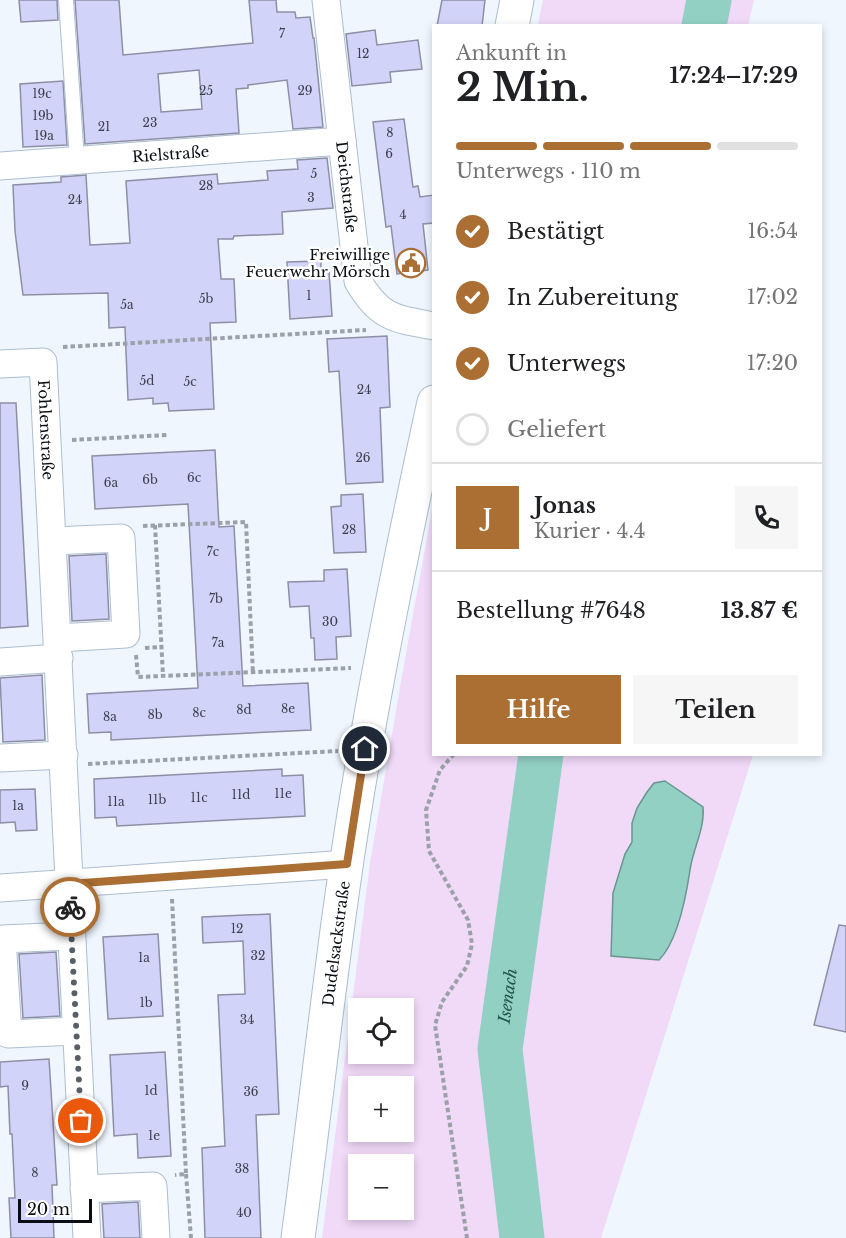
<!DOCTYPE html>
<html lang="de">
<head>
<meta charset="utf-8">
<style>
  :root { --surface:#fff; --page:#f6f6f6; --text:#202124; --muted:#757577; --line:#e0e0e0; --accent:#ab6e33 }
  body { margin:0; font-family:"Libre Baskerville",serif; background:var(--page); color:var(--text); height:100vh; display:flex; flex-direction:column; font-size:22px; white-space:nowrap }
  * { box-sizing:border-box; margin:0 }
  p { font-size:20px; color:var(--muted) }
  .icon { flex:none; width:33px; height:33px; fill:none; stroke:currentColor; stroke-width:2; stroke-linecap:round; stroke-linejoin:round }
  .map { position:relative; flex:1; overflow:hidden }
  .side { position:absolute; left:432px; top:24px; width:390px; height:732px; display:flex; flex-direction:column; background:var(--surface); border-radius:0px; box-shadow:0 3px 9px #0003 }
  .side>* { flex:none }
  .tools { position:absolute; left:348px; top:998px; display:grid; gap:12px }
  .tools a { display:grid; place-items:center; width:66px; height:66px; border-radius:0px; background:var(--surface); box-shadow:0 3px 9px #0003; font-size:30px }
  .scale { position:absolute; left:18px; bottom:15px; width:74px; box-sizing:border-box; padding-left:6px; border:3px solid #080e14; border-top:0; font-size:16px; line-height:21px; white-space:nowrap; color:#080e14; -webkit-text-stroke:4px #fff; paint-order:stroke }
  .pin { position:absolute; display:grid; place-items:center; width:51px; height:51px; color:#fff; margin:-26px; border:3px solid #fff; border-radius:50%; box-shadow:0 2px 6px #0007 }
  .courier { position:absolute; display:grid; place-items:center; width:60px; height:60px; margin:-30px; border:4px solid #ab6e33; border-radius:50%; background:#fff; color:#222; box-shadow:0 2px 8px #0007 }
  .headline em { font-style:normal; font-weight:700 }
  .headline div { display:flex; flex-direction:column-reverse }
  .headline { display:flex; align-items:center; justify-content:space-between; height:102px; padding:0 24px }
  h1 { font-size:39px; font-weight:700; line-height:45px }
  .bar { display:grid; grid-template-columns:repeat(4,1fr); gap:9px 6px; align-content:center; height:72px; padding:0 24px }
  .bar i { height:8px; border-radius:4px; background:var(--line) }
  .bar .current { background:var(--accent) }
  .bar p { grid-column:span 4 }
  .line { display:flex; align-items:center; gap:15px; padding:0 24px; border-top:2px solid var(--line) }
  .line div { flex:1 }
  .round { display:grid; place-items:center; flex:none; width:63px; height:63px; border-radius:0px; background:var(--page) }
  ol { padding:0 24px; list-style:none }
  li { display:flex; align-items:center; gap:18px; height:66px }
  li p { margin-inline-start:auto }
  li .icon { padding:6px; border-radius:50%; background:var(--accent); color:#fff; stroke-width:4 }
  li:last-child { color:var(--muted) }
  li i { width:33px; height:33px; border:3px solid var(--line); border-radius:50% }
  .primary-button { display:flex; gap:12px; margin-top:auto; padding:12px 24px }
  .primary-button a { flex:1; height:69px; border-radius:0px; background:var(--accent); color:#fff; font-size:24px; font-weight:700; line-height:69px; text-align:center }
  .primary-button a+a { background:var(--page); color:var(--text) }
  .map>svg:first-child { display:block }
</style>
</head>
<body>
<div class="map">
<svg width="846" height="1238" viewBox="0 0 846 1238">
  <rect width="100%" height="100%" fill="#eff6fe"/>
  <g fill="#f1d9f8" fill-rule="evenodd">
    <path d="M 543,0 L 754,0 L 748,25 L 538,25 Z"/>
    <path d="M 433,504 L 434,754 L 753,755 L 601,1238 L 322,1238 L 370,863 L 402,676 ZM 358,1008 L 404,1008 L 404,1053 L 358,1053 ZM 358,1086 L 404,1086 L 404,1131 L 358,1131 ZM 358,1164 L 404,1164 L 404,1209 L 358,1209 Z"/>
  </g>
  <path fill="#93d0c4" stroke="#69968f" stroke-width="1.5" d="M 665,781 L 703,807 C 705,829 693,848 690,870 C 686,897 678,941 659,960 L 611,956 L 613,893 L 625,854 L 632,842 L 632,823 L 637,808 L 647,792 L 654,783 Z"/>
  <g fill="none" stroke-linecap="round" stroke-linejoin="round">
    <g stroke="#93d0c4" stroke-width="45">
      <path d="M 704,26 L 709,0"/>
      <path id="s1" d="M 522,1238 L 500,1049 L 541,754"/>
    </g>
  </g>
  <g fill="#d2d3f8" stroke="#8e8fa5" stroke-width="1.5" fill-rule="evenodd">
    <path d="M 19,0 L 57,0 L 58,20 L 21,22 Z"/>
    <path d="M 75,0 L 119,0 L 123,55 L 253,43 L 249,0 L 276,0 L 277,12 L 295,12 L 296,18 L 310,17 L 313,38 L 314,38 L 323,127 L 293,129 L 287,80 L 248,85 L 248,88 L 236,89 L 239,133 L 85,144 ZM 199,70 L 202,109 L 161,112 L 158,74 Z"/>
    <path d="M 442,0 L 485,0 L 482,26 L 437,26 Z"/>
    <path d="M 375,30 L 377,45 L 418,40 L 422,69 L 390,72 L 391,82 L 352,86 L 346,34 Z"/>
    <path d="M 63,81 L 67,145 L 23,147 L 20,84 Z"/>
    <path d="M 404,119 L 413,187 L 418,186 L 420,197 L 434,195 L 434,223 L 423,224 L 428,270 L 397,274 L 391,226 L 386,227 L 373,122 Z"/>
    <path d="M 327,158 L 333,208 L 282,212 L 283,234 L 234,236 L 233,239 L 218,239 L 221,279 L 234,279 L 236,322 L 210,323 L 214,409 L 169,411 L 168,403 L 153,404 L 153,398 L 128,400 L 125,327 L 109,328 L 108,293 L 23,295 L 15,231 L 13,185 L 61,182 L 61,177 L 86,175 L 90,245 L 130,243 L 126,181 L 217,174 L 218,184 L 268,180 L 267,171 L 298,169 L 297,160 Z"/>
    <path d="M 321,261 L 321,271 L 329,271 L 332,316 L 290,319 L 287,262 Z"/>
    <path d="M 387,336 L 390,407 L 380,408 L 383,482 L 346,484 L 339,371 L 329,372 L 327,339 Z"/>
    <path d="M 0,403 L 16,403 L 28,626 L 0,628 Z"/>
    <path d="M 215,450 L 219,527 L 234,526 L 243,686 L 308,683 L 311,730 L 111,740 L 111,732 L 89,733 L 87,694 L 198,688 L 188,504 L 95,509 L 92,456 Z"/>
    <path d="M 363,494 L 366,552 L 334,553 L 331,507 L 341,506 L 341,495 Z"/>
    <path d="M 106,554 L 109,619 L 72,621 L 69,556 Z"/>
    <path d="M 347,569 L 351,636 L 336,637 L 337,659 L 315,660 L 314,638 L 311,638 L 309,606 L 290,607 L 288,582 L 324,581 L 324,570 Z"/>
    <path d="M 42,675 L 45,740 L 3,742 L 0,678 Z"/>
    <path d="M 282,769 L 282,776 L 303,775 L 305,816 L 117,826 L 116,817 L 95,818 L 94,779 Z"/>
    <path d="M 35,789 L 37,830 L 16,831 L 15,822 L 0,823 L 0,790 Z"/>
    <path d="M 270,914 L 279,1114 L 256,1115 L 261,1238 L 205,1238 L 202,1148 L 225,1146 L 218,995 L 245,994 L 243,941 L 203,943 L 202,917 Z"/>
    <path d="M 839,925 L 846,926 L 846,1032 L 814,1025 Z"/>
    <path d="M 158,934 L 163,1016 L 108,1019 L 103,937 Z"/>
    <path d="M 56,952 L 60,1016 L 23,1018 L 19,954 Z"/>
    <path d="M 165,1052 L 171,1156 L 138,1158 L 137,1134 L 114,1136 L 110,1055 Z"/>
    <path d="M 49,1059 L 57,1185 L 52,1185 L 54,1238 L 11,1238 L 9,1198 L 15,1198 L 12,1134 L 10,1134 L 8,1086 L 0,1087 L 0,1062 Z"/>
    <path d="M 138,1202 L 140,1238 L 104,1238 L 102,1204 Z"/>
  </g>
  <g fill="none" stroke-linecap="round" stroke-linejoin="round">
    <g stroke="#acbed0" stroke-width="16">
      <path id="service" d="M 66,0 L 77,160"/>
    </g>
    <g stroke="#acbed0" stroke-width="29">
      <g id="minor">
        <path id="s2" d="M 326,0 L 358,281 C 379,318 395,319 434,326"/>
        <path id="s3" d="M 0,166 L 342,141"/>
        <path id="s4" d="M 0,364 L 43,362 L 87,1238"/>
        <path d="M 53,541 L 121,538 L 126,634 L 58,638"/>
        <path d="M 0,662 L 59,658"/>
        <path d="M 0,758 L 64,755"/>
        <path d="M 0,888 L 347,864"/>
        <path d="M 71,936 L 2,939 L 8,1034 L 76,1031"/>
        <path d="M 84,1189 L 153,1186 L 156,1238"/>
      </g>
    </g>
    <g stroke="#acbed0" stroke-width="35">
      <g id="tertiary">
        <path d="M 512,26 L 517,0"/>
        <path id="s5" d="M 298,1238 C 320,1075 336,911 365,749 C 385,633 409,517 434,402"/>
      </g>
    </g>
    <g stroke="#9aa1a8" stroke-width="4" stroke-dasharray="4.5 3" stroke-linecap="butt">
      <path d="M 63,347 L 366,330"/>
      <path d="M 72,440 L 167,435"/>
      <path d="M 155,525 L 163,676"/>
      <path d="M 143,526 L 246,522 L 253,674"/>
      <path d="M 145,648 L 161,647"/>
      <path d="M 136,655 L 138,677 L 351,668"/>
      <path d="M 454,754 L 440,770 L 426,810 L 429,851 L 468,920 L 472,944 L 467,966 L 442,1002 L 435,1025 L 467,1238"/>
      <path d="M 88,764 L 338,751"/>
      <path d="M 172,899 L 186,1174 L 175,1175"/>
      <path d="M 186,1174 L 191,1238"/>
    </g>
    <use href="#service" stroke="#fff" stroke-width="14"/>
    <use href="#minor" stroke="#fff" stroke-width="27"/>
    <use href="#tertiary" stroke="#fff" stroke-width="33"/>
  </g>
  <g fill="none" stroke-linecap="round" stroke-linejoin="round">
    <path stroke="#595f66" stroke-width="6" stroke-dasharray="0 10.8" d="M 70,907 L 81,1121"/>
    <path stroke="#ab6e33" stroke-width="8" d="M 70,907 L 69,884 L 347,864 L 365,749"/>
  </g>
  <defs>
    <g id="civic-ring" transform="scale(1.5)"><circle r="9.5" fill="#fff" stroke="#ab6e33" stroke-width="1.5"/><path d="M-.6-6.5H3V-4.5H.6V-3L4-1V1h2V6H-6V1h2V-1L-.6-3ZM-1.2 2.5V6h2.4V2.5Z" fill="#ab6e33"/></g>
  </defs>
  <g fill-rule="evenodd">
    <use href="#civic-ring" x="411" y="263"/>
  </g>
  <g text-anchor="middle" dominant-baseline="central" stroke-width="5" stroke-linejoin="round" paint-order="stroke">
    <g font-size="12" fill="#3a3f4d">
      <text x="282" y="33">7</text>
      <text x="363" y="53">12</text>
      <text x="206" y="90">25</text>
      <text x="305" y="90">29</text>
      <text x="42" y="93">19c</text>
      <text x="43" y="115">19b</text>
      <text x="150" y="122">23</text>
      <text x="104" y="126">21</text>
      <text x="390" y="132">8</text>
      <text x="44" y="135">19a</text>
      <text x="389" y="153">6</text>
      <text x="314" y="173">5</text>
      <text x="206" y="185">28</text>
      <text x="311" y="197">3</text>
      <text x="75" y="199">24</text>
      <text x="403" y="214">4</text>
      <text x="309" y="295">1</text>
      <text x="206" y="298">5b</text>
      <text x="127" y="304">5a</text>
      <text x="147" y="380">5d</text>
      <text x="190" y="381">5c</text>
      <text x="364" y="389">24</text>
      <text x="363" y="457">26</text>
      <text x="194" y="477">6c</text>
      <text x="150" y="479">6b</text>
      <text x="111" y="482">6a</text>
      <text x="349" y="529">28</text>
      <text x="213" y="551">7c</text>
      <text x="216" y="598">7b</text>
      <text x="330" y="621">30</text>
      <text x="218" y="642">7a</text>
      <text x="288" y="708">8e</text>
      <text x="244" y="709">8d</text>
      <text x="199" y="712">8c</text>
      <text x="155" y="714">8b</text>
      <text x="110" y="716">8a</text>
      <text x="283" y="793">11e</text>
      <text x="241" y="794">11d</text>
      <text x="199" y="797">11c</text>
      <text x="157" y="799">11b</text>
      <text x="116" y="801">11a</text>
      <text x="18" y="805">1a</text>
      <text x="237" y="928">12</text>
      <text x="258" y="955">32</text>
      <text x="144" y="957">1a</text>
      <text x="146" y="1002">1b</text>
      <text x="247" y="1019">34</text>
      <text x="25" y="1085">9</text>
      <text x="151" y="1090">1d</text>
      <text x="251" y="1091">36</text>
      <text x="154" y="1135">1e</text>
      <text x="242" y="1168">38</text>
      <text x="35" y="1172">8</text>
      <text x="244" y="1212">40</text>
    </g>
    <g font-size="15" fill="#080e14" stroke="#fff">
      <text stroke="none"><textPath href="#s3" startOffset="171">Rielstraße</textPath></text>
      <text stroke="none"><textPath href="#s2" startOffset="188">Deichstraße</textPath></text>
      <text stroke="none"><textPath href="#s4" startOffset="111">Fohlenstraße</textPath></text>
      <text stroke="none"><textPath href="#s5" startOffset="297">Dudelsackstraße</textPath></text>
    </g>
    <g font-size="15" fill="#080e14" stroke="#fff" text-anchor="end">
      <text x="390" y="254">Freiwillige<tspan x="390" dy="17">Feuerwehr Mörsch</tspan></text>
    </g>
    <g font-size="16" font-style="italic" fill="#20534b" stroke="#fff">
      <text stroke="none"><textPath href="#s1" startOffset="244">Isenach</textPath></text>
    </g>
  </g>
</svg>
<div class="tools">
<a><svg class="icon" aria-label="locate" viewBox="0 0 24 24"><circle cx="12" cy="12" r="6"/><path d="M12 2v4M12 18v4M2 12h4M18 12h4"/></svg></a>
<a>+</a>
<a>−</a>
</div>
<div class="scale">20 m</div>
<div class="pin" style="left:81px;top:1121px;background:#ea580c"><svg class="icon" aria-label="bag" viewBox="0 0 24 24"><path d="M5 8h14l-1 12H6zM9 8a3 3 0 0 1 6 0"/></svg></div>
<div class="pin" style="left:365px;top:749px;background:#1f2937"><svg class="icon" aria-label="home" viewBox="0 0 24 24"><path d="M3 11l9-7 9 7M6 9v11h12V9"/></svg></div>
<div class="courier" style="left:70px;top:907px"><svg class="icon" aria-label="bike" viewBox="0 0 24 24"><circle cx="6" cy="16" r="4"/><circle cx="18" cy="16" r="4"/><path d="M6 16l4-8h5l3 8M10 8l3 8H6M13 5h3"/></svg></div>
<section class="side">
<div class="headline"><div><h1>2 Min.</h1><p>Ankunft in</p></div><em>17:24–17:29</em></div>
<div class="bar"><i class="current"></i><i class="current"></i><i class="current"></i><i></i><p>Unterwegs · 110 m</p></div>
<ol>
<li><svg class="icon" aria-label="check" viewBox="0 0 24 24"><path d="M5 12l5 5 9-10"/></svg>Bestätigt<p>16:54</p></li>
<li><svg class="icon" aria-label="check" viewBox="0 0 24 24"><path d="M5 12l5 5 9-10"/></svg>In Zubereitung<p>17:02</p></li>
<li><svg class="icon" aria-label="check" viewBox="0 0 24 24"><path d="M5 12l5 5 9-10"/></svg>Unterwegs<p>17:20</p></li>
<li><i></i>Geliefert</li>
</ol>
<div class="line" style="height:108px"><b class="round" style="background:var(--accent);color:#fff">J</b><div><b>Jonas</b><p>Kurier · 4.4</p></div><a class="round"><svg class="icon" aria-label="phone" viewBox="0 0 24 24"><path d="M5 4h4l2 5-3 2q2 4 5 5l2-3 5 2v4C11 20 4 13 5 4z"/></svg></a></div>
<div class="line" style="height:78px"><div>Bestellung #7648</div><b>13.87 €</b></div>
<div class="primary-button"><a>Hilfe</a><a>Teilen</a></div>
</section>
</div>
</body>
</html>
